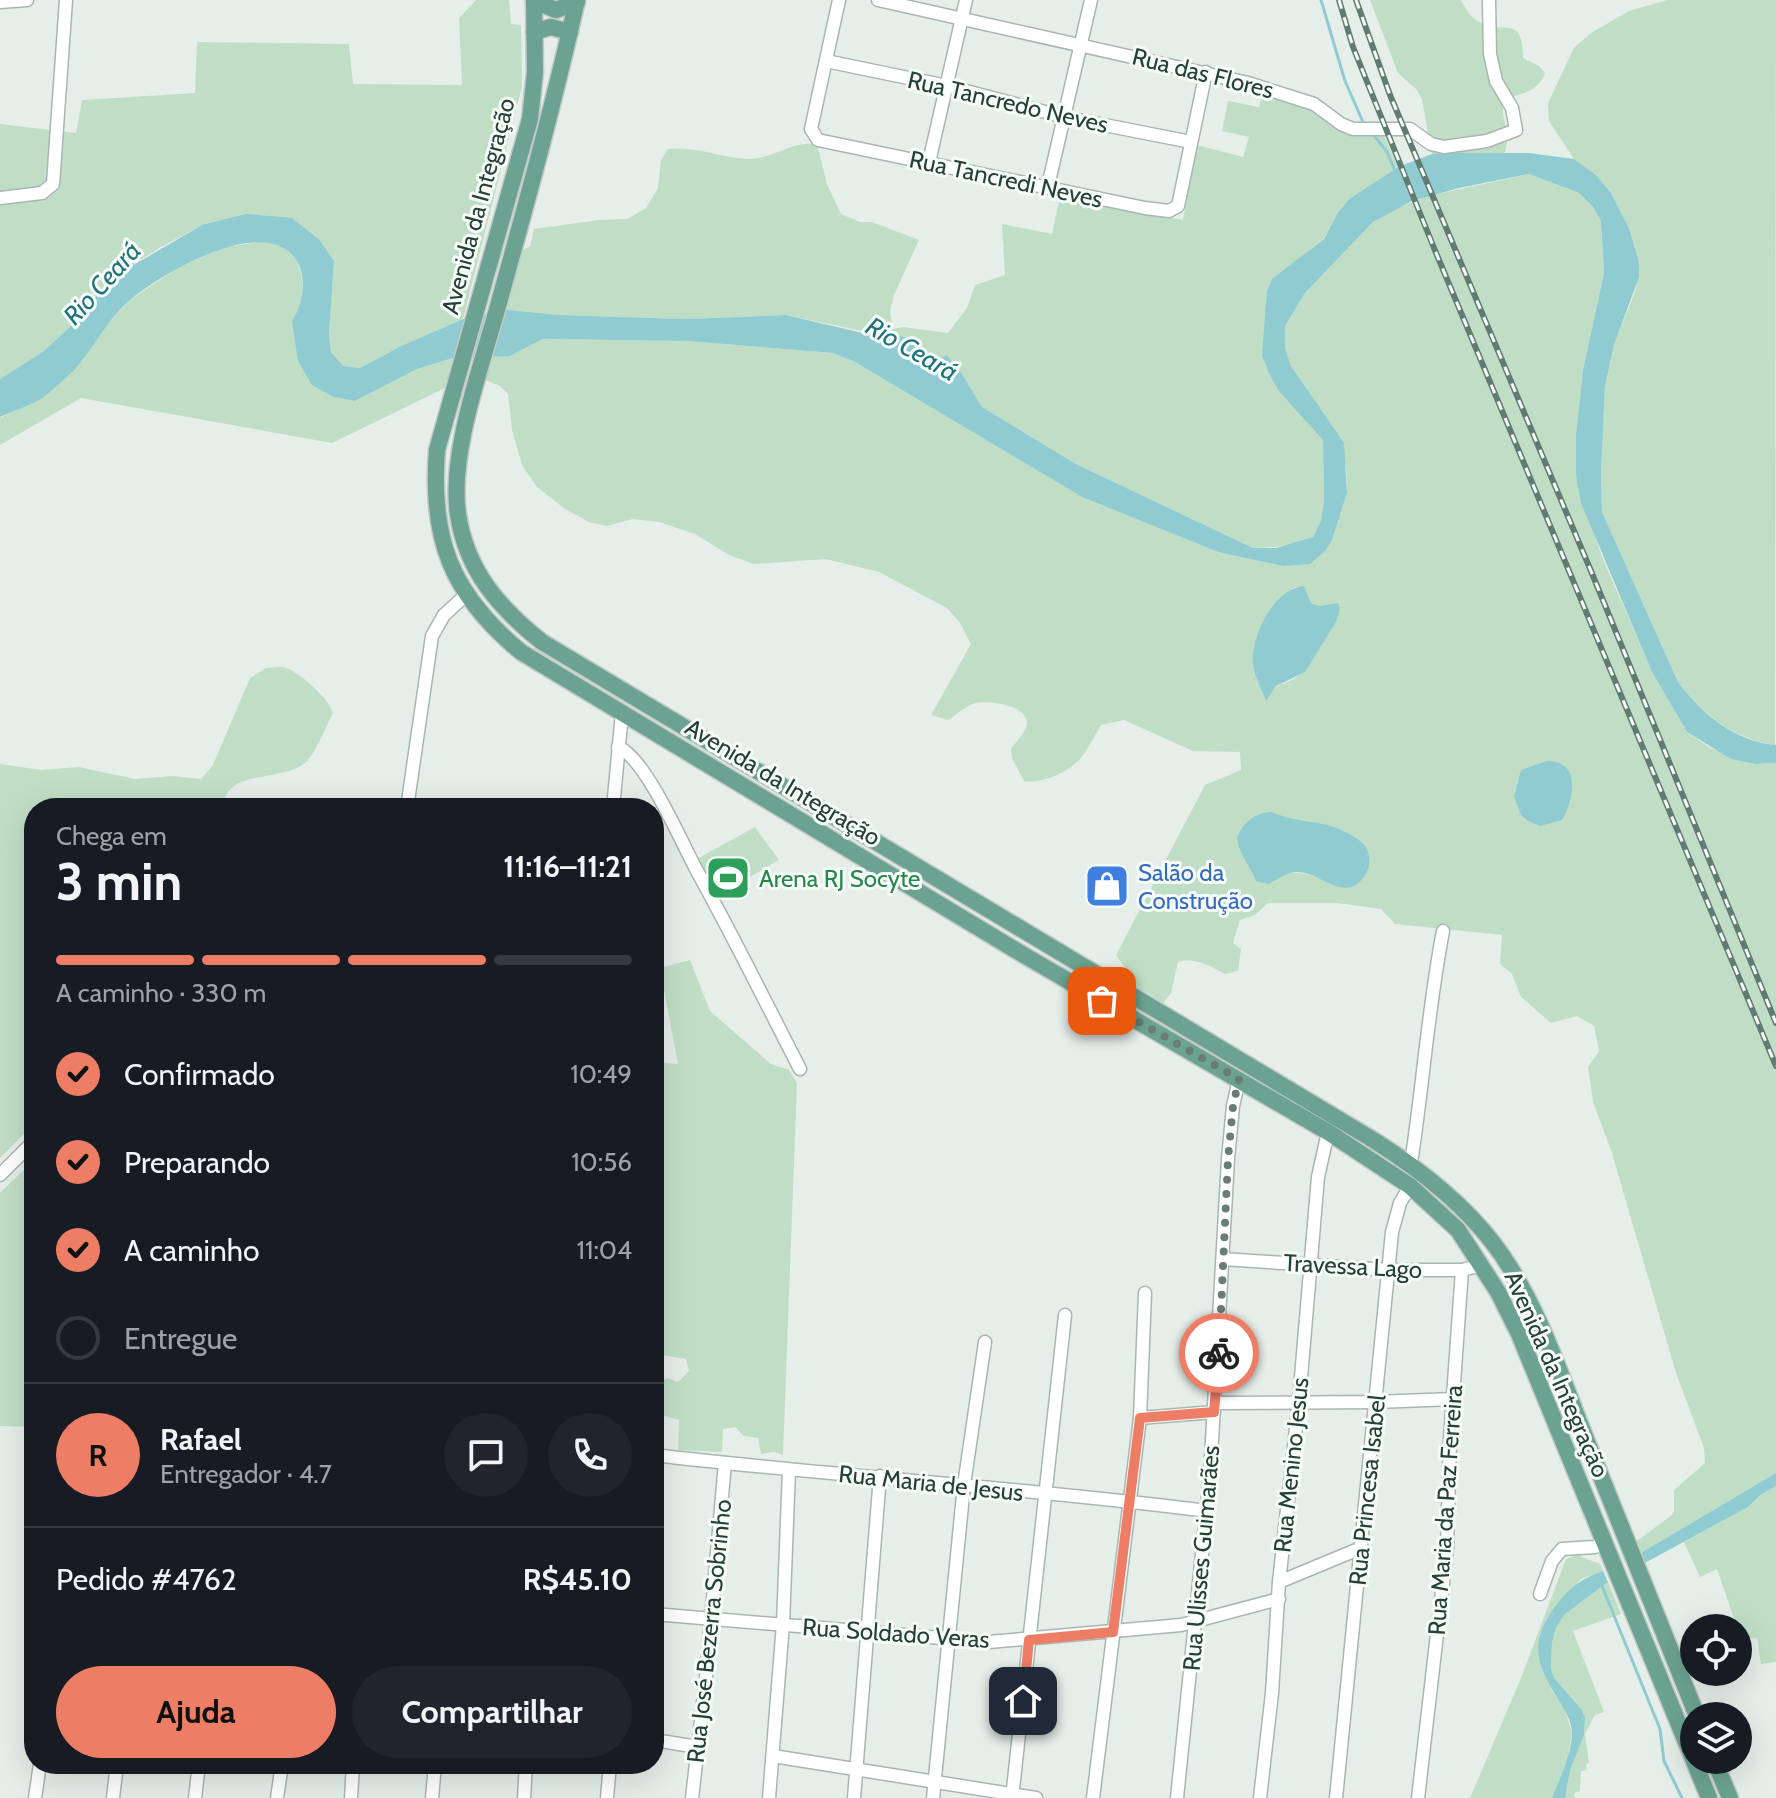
<!DOCTYPE html>
<html lang="pt">
<head>
<meta charset="utf-8">
<style>
  :root { --surface:#171b24; --page:#20242c; --text:#f1f3f6; --muted:#9ea1a6; --line:#363941; --accent:#ee7d65 }
  body { margin:0; font-family:Cabin,sans-serif; background:var(--page); color:var(--text); height:100vh; display:flex; flex-direction:column; font-size:30px; white-space:nowrap }
  * { box-sizing:border-box; margin:0 }
  p { font-size:26px; color:var(--muted) }
  .icon { flex:none; width:44px; height:44px; fill:none; stroke:currentColor; stroke-width:2; stroke-linecap:round; stroke-linejoin:round }
  .map { position:relative; flex:1; overflow:hidden }
  .details { position:absolute; left:24px; top:798px; width:640px; height:976px; display:flex; flex-direction:column; background:var(--surface); border-radius:32px; box-shadow:0 8px 32px #0002 }
  .details>* { flex:none }
  .buttons { position:absolute; left:1680px; top:1614px; display:grid; gap:16px }
  .buttons a { display:grid; place-items:center; width:72px; height:72px; border-radius:50%; background:var(--surface); box-shadow:0 8px 32px #0002; font-size:40px }
  .pin { position:absolute; display:grid; place-items:center; width:68px; height:68px; color:#fff; margin:-34px; border-radius:16px; box-shadow:0 4px 12px #0006 }
  .courier { position:absolute; display:grid; place-items:center; width:80px; height:80px; margin:-40px; border:6px solid #ee7d65; border-radius:50%; background:#fff; color:#222; box-shadow:0 2px 10px #0007 }
  .overview em { font-style:normal; font-weight:800 }
  .overview div { display:flex; flex-direction:column-reverse }
  .overview { display:flex; align-items:center; justify-content:space-between; height:136px; padding:0 32px }
  h1 { font-size:52px; font-weight:800; line-height:60px }
  .bar { display:grid; grid-template-columns:repeat(4,1fr); gap:12px 8px; align-content:center; height:96px; padding:0 32px }
  .bar i { height:10px; border-radius:6px; background:var(--line) }
  .bar .selected { background:var(--accent) }
  .bar p { grid-column:span 4 }
  .line { display:flex; align-items:center; gap:20px; padding:0 32px; border-top:2px solid var(--line) }
  .line div { flex:1 }
  .round { display:grid; place-items:center; flex:none; width:84px; height:84px; border-radius:42px; background:var(--page) }
  ol { padding:0 32px; list-style:none }
  li { display:flex; align-items:center; gap:24px; height:88px }
  li p { margin-inline-start:auto }
  li .icon { padding:8px; border-radius:50%; background:var(--accent); color:#111; stroke-width:4 }
  li:last-child { color:var(--muted) }
  li i { width:44px; height:44px; border:4px solid var(--line); border-radius:50% }
  .button { display:flex; gap:16px; margin-top:auto; padding:16px 32px }
  .button a { flex:1; height:92px; border-radius:48px; background:var(--accent); color:#111; font-size:32px; font-weight:800; line-height:92px; text-align:center }
  .button a+a { background:var(--page); color:var(--text) }
  .map>svg:first-child { display:block }
</style>
</head>
<body>
<div class="map">
<svg width="1776" height="1798" viewBox="0 0 1776 1798">
  <rect width="100%" height="100%" fill="#e6eeea"/>
  <g fill="#c0dec6" fill-rule="evenodd">
    <path d="M 476,0 L 509,0 L 511,24 L 521,25 L 522,86 L 463,319 L 401,346 L 360,368 L 343,366 L 331,352 L 329,336 L 334,261 L 319,239 L 292,218 L 202,225 L 161,247 L 120,273 L 89,303 L 75,322 L 44,351 L 0,379 L 0,124 L 76,133 L 82,100 L 195,93 L 197,42 L 349,44 L 353,84 L 462,85 L 459,18 Z"/>
    <path d="M 1370,0 L 1461,0 C 1487,54 1524,0 1523,58 L 1539,66 L 1545,73 C 1539,92 1520,94 1503,99 C 1500,118 1513,134 1504,154 L 1432,154 L 1422,100 L 1417,90 L 1398,73 Z"/>
    <path d="M 1667,0 L 1776,0 L 1775,745 C 1733,738 1703,715 1678,682 L 1602,512 L 1601,473 L 1605,386 L 1614,345 L 1636,289 L 1639,262 L 1629,228 L 1611,193 L 1596,175 L 1574,159 L 1549,121 L 1548,103 L 1574,48 L 1591,33 L 1629,11 Z"/>
    <path d="M 1263,89 L 1316,107 L 1343,129 L 1383,133 L 1398,167 L 1349,199 L 1337,214 L 1324,238 L 1300,258 L 1262,355 L 1323,440 L 1324,500 L 1321,520 L 1313,537 C 1293,545 1275,548 1253,548 L 1076,464 L 982,407 L 957,367 L 946,356 L 939,361 L 928,358 L 919,343 L 786,315 L 686,319 L 559,315 L 507,310 L 520,252 L 530,246 L 534,229 L 599,220 L 627,219 L 646,208 L 658,188 L 661,160 L 668,149 C 698,146 720,158 749,159 C 773,159 793,140 817,144 L 827,184 L 841,214 L 860,222 L 872,222 L 919,240 L 894,295 L 890,311 L 893,329 L 903,327 L 948,333 L 967,308 L 975,285 L 1005,275 L 1002,224 L 1052,234 L 1060,196 L 1183,220 L 1197,145 L 1243,157 L 1249,137 L 1222,131 L 1228,101 L 1259,107 Z"/>
    <path d="M 1529,174 L 1579,193 L 1593,207 L 1601,221 L 1604,273 L 1583,370 L 1576,434 L 1576,475 L 1600,552 L 1652,672 L 1687,732 L 1710,748 L 1756,764 L 1776,763 L 1776,1473 L 1639,1554 L 1634,1543 L 1672,1515 L 1674,1511 L 1674,1490 L 1705,1463 L 1704,1448 L 1676,1373 L 1611,1150 L 1593,1102 L 1588,1067 L 1599,1051 L 1594,1026 L 1577,1016 L 1551,1023 L 1521,997 L 1512,974 L 1500,964 L 1502,935 L 1395,924 L 1381,909 L 1337,903 L 1268,903 L 1255,915 L 1240,920 L 1233,943 L 1241,949 L 1238,971 L 1225,974 C 1210,966 1195,957 1178,962 L 1171,993 L 1163,1003 L 1126,980 L 1126,969 L 1116,955 L 1205,785 L 1241,770 L 1240,752 L 1193,751 L 1124,720 L 1101,725 C 1095,735 1089,748 1081,758 C 1069,772 1042,784 1024,781 L 1012,758 L 1011,749 C 1015,743 1023,735 1026,728 C 1034,706 990,700 976,703 C 967,705 956,715 948,720 L 931,715 L 971,644 L 960,623 L 947,608 L 879,572 L 826,559 L 754,564 L 729,555 L 695,534 L 659,522 L 633,519 L 607,526 L 589,522 L 565,509 L 537,487 L 522,465 L 512,430 L 508,394 L 500,386 L 485,380 L 492,356 L 510,356 L 543,339 L 687,341 L 833,353 L 855,362 L 1082,497 L 1218,552 L 1283,566 L 1332,540 L 1347,493 L 1346,466 L 1306,388 L 1291,366 L 1285,348 L 1285,326 L 1305,293 L 1373,222 L 1390,211 L 1428,196 ZM 1295,587 L 1304,587 L 1311,603 L 1320,606 L 1336,622 C 1323,639 1316,658 1300,674 C 1289,686 1275,680 1266,700 L 1253,665 L 1280,598 ZM 1272,812 L 1289,820 L 1336,827 L 1342,887 C 1319,880 1294,862 1273,882 L 1256,880 L 1251,868 Z"/>
    <path d="M 258,242 C 304,240 312,288 292,321 L 312,385 L 333,397 L 355,401 L 417,369 L 453,358 L 445,388 L 332,443 L 81,398 L 0,445 L 0,418 L 46,396 L 82,361 L 107,324 L 131,299 L 178,268 L 221,248 Z"/>
    <path d="M 266,668 C 272,668 281,666 286,668 C 302,674 328,698 333,713 C 326,726 315,755 305,763 C 280,783 225,768 223,808 L 34,808 L 34,1124 L 0,1158 L 0,764 L 41,770 L 79,767 L 135,779 L 173,776 L 201,779 L 213,765 L 250,678 Z"/>
    <path d="M 755,827 L 779,860 L 718,896 L 697,859 Z"/>
    <path d="M 690,960 L 710,1011 L 771,1064 L 789,1070 L 797,1083 L 783,1455 L 774,1452 L 761,1454 L 758,1438 L 744,1436 L 735,1427 L 723,1429 L 722,1452 L 678,1450 L 679,1420 L 654,1413 L 654,1384 L 668,1378 L 678,1382 L 689,1371 L 686,1359 L 661,1355 L 661,1336 L 654,1329 L 654,1062 L 678,1064 L 660,968 Z"/>
    <path d="M 34,1160 L 34,1427 L 0,1426 L 0,1193 Z"/>
    <path d="M 1776,1486 L 1776,1662 L 1761,1664 L 1757,1638 L 1741,1639 L 1717,1569 L 1700,1577 L 1684,1542 L 1748,1507 L 1758,1496 Z"/>
    <path d="M 1577,1555 L 1600,1564 L 1603,1571 L 1581,1579 L 1546,1620 L 1551,1689 L 1565,1710 L 1572,1733 L 1568,1756 L 1552,1798 L 1470,1798 L 1521,1678 L 1566,1559 Z"/>
    <path d="M 1608,1582 L 1621,1614 L 1573,1631 L 1604,1712 L 1595,1715 L 1585,1734 L 1589,1763 L 1586,1764 L 1587,1770 L 1581,1771 L 1580,1791 L 1574,1793 L 1575,1798 L 1565,1798 L 1570,1771 L 1584,1735 L 1585,1718 L 1582,1710 L 1554,1678 L 1551,1669 L 1552,1643 L 1556,1628 L 1564,1615 Z"/>
  </g>
  <g fill="#90cbd1">
    <path d="M 1450,153 L 1529,153 L 1574,159 L 1596,175 L 1611,193 L 1629,228 L 1639,262 L 1639,277 L 1614,345 L 1605,386 L 1601,473 L 1602,512 L 1678,682 C 1702,714 1734,741 1776,745 L 1776,763 L 1756,764 L 1731,759 L 1687,732 L 1652,672 L 1581,503 L 1576,475 L 1576,434 L 1583,370 L 1604,273 L 1601,221 L 1593,207 L 1579,193 L 1529,174 L 1459,188 L 1412,201 L 1373,222 L 1305,293 L 1285,326 L 1285,348 L 1291,366 L 1344,443 L 1347,493 L 1332,540 L 1325,551 L 1310,564 L 1283,566 L 1218,552 L 1082,497 L 855,362 L 833,353 L 687,341 L 543,339 L 510,356 L 453,358 L 417,369 L 355,401 L 333,397 L 312,385 L 298,361 L 292,321 C 302,305 307,280 298,263 C 269,209 161,274 130,300 C 110,317 99,338 84,358 C 75,371 61,382 49,393 C 36,404 16,410 0,417 L 0,379 L 44,351 L 75,322 L 89,303 L 120,273 L 202,225 L 246,214 L 292,218 L 319,239 L 334,261 L 329,336 L 331,352 L 343,366 L 360,368 L 401,346 L 463,319 L 507,310 L 559,315 L 686,319 L 786,315 L 880,337 L 889,336 L 893,330 L 895,334 L 919,343 L 928,358 L 939,361 L 946,355 L 957,366 L 982,407 L 1076,464 L 1253,548 L 1276,548 L 1313,537 L 1321,520 L 1324,500 L 1323,440 L 1278,390 L 1268,371 L 1262,355 L 1267,291 L 1272,279 L 1324,239 L 1337,214 L 1349,199 L 1398,167 L 1432,154 Z"/>
    <path d="M 1304,586 L 1311,603 L 1320,606 L 1338,603 L 1340,609 L 1336,622 L 1305,672 L 1276,686 L 1266,701 C 1262,690 1255,677 1253,665 C 1250,637 1274,588 1304,586 Z"/>
    <path d="M 1547,761 C 1582,761 1574,799 1562,820 L 1540,826 L 1528,821 L 1521,815 L 1514,797 L 1521,770 Z"/>
    <path d="M 1272,812 C 1296,823 1316,820 1337,828 C 1346,832 1363,840 1367,849 C 1370,856 1370,866 1367,872 C 1346,908 1322,871 1296,872 C 1285,873 1278,879 1269,884 L 1256,881 C 1250,865 1239,855 1237,838 C 1243,822 1254,813 1272,812 Z"/>
    <path d="M 1776,1473 L 1776,1486 L 1759,1496 L 1748,1507 L 1643,1564 L 1639,1554 Z"/>
    <path d="M 1603,1571 L 1608,1582 L 1564,1615 L 1556,1628 L 1552,1643 L 1551,1669 L 1554,1678 L 1582,1710 L 1585,1718 L 1584,1735 L 1570,1771 L 1565,1798 L 1552,1798 C 1559,1779 1572,1753 1572,1733 C 1572,1723 1566,1712 1561,1704 C 1538,1667 1527,1646 1554,1608 C 1568,1589 1580,1579 1603,1571 Z"/>
  </g>
  <g fill="none" stroke-linecap="round" stroke-linejoin="round">
    <g stroke="#90cbd1" stroke-width="3">
      <path d="M 1321,0 L 1345,81 L 1363,122"/>
      <path d="M 1373,134 L 1387,152 L 1395,171"/>
      <path d="M 1602,1586 L 1660,1729 L 1664,1761 L 1682,1798"/>
    </g>
    <g stroke="#a8b6b1" stroke-width="15">
      <g id="minor">
        <path d="M 839,0 L 811,129 L 818,140 L 1145,208 L 1169,211 L 1178,206 L 1206,72"/>
        <path d="M 878,0 L 1248,83 L 1314,104 L 1341,124 L 1353,129 L 1410,129 L 1431,144 L 1444,147 L 1487,141 L 1516,130 L 1512,108 L 1496,81 L 1490,54 L 1489,0"/>
        <path d="M 0,2 L 27,0"/>
        <path d="M 826,61 L 947,86 L 1064,117 L 1191,142"/>
        <path d="M 929,162 L 966,0"/>
        <path d="M 1048,186 L 1091,0"/>
        <path d="M 0,198 L 42,193 L 53,184 L 66,0"/>
        <path d="M 618,747 C 646,758 682,844 697,871 C 733,936 766,1003 800,1069"/>
        <path d="M 407,808 L 432,636 L 444,615 L 467,594"/>
        <path d="M 613,808 L 622,713"/>
        <path d="M 1411,1163 C 1423,1086 1428,1008 1443,931"/>
        <path d="M 0,1175 L 34,1141"/>
        <path d="M 1223,1259 L 1388,1270 L 1462,1270 L 1482,1265"/>
        <path d="M 1215,1403 L 1376,1402 L 1453,1399"/>
        <path d="M 1140,1418 L 1214,1412"/>
        <path d="M 654,1455 C 838,1477 1023,1487 1207,1511"/>
        <path d="M 1279,1582 L 1361,1548"/>
        <path d="M 1540,1594 L 1552,1561 L 1562,1549 L 1595,1547 L 1606,1544"/>
        <path d="M 654,1614 L 989,1642 L 1181,1625 L 1279,1599"/>
        <path d="M 654,1740 L 698,1747"/>
        <path d="M 773,1756 L 1036,1798"/>
        <path d="M 35,1798 L 40,1764"/>
        <path d="M 113,1798 L 117,1764"/>
        <path d="M 195,1798 L 199,1764"/>
        <path d="M 277,1798 L 282,1764"/>
        <path d="M 351,1798 L 353,1764"/>
        <path d="M 432,1798 L 435,1764"/>
        <path d="M 524,1798 L 526,1764"/>
        <path d="M 607,1798 L 610,1764"/>
        <path d="M 692,1798 L 706,1677 L 725,1463"/>
        <path d="M 769,1798 L 783,1624 L 789,1470"/>
        <path d="M 854,1798 L 880,1476"/>
        <path d="M 933,1798 L 964,1485 L 985,1342"/>
        <path d="M 1012,1798 L 1065,1315"/>
        <path d="M 1093,1798 L 1140,1418 L 1145,1293"/>
        <path d="M 1177,1798 L 1210,1476 L 1228,1159 L 1233,1106 L 1239,1079"/>
        <path d="M 1260,1798 L 1272,1693 L 1279,1582 L 1299,1401 L 1318,1177 L 1328,1132"/>
        <path d="M 1336,1798 L 1392,1232 L 1400,1203 L 1410,1186"/>
        <path d="M 1418,1798 L 1447,1548 L 1450,1439 L 1462,1270"/>
      </g>
    </g>
    <g stroke="#c2cac7" stroke-width="19">
      <g id="major">
        <path d="M 534,0 L 535,72 L 530,119 L 437,450 C 430,539 451,594 521,652 L 1022,954 L 1328,1132 L 1410,1186 L 1458,1230 L 1498,1292 L 1519,1334 L 1709,1798"/>
        <path d="M 577,0 C 554,103 526,205 498,306 C 482,365 449,453 458,514 C 466,570 499,608 542,642 L 1375,1141 C 1419,1169 1461,1201 1493,1243 C 1535,1297 1559,1371 1584,1434 C 1622,1528 1659,1622 1697,1716"/>
        <path d="M 534,1 L 556,10 L 577,2"/>
        <path d="M 534,32 L 551,27 L 570,32"/>
        <path d="M 1714,1760 L 1730,1798"/>
      </g>
    </g>
    <use href="#minor" stroke="#fff" stroke-width="12"/>
    <use href="#major" stroke="#6ca291" stroke-width="16"/>
    <g stroke="#607b72" stroke-width="6">
      <g id="rail">
        <path d="M 1339,0 L 1353,47 L 1434,248 L 1776,1066"/>
        <path d="M 1356,0 L 1390,95 L 1591,571 L 1776,1023"/>
      </g>
    </g>
    <use href="#rail" stroke="#f7fbf8" stroke-width="3" stroke-dasharray="9" stroke-linecap="butt"/>
  </g>
  <g fill="none" stroke-linecap="round" stroke-linejoin="round">
    <path stroke="#697d76" stroke-width="8" stroke-dasharray="0 14.4" d="M 1102,1001 L 1239,1079 L 1233,1106 L 1228,1159 L 1219,1353"/>
    <path stroke="#ee7d65" stroke-width="10" d="M 1023,1701 L 1029,1640 L 1113,1632 L 1140,1418 L 1214,1412 L 1219,1353"/>
  </g>
  <defs>
    <g id="stadium-square" transform="scale(2.3)"><rect x="-9" y="-9" width="18" height="18" rx="4" fill="#2e9e5b" stroke="#f7fbf8"/><path d="M0-5a6.5 5 0 1 0 0 10a6.5 5 0 1 0 0-10ZM-3.5-1.8h7v3.6h-7Z" fill="#fff"/></g>
    <g id="shop-square" transform="scale(2.3)"><rect x="-9" y="-9" width="18" height="18" rx="4" fill="#3f7fe0" stroke="#f7fbf8"/><path d="M-5-2.5h2.3a2.7 3.5 0 0 1 5.4 0H5L5.5 6h-11ZM-1.5-2.5h3a1.5 2.3 0 0 0-3 0Z" fill="#fff"/></g>
  </defs>
  <g fill-rule="evenodd">
    <use href="#stadium-square" x="728" y="878"/>
    <use href="#shop-square" x="1107" y="886"/>
  </g>
  <g text-anchor="middle" dominant-baseline="central" stroke-width="6" stroke-linejoin="round" paint-order="stroke">
    <g font-size="24" fill="#254037" stroke="#f7fbf8">
      <text transform="translate(1203 73) rotate(14)">Rua das Flores</text>
      <text transform="translate(1008 102) rotate(13)">Rua Tancredo Neves</text>
      <text transform="translate(1006 179) rotate(12)">Rua Tancredi Neves</text>
      <text transform="translate(478 206) rotate(-75)">Avenida da Integração</text>
      <text transform="translate(783 782) rotate(31)">Avenida da Integração</text>
      <text transform="translate(1353 1266) rotate(3)">Travessa Lago</text>
      <text transform="translate(1557 1374) rotate(66)">Avenida da Integração</text>
      <text transform="translate(1291 1465) rotate(-84)">Rua Menino Jesus</text>
      <text transform="translate(931 1483) rotate(6)">Rua Maria de Jesus</text>
      <text transform="translate(1367 1490) rotate(-84)">Rua Princesa Isabel</text>
      <text transform="translate(1445 1510) rotate(-86)">Rua Maria da Paz Ferreira</text>
      <text transform="translate(1201 1558) rotate(-85)">Rua Ulisses Guimarães</text>
      <text transform="translate(709 1631) rotate(-84)">Rua José Bezerra Sobrinho</text>
      <text transform="translate(896 1633) rotate(4)">Rua Soldado Veras</text>
    </g>
    <g font-size="24" fill="#366cbe" stroke="#f7fbf8" text-anchor="start">
      <text x="1138" y="872">Salão da<tspan x="1138" dy="28">Construção</tspan></text>
    </g>
    <g font-size="24" fill="#27864d" stroke="#f7fbf8" text-anchor="start">
      <text x="759" y="878">Arena RJ Socyte</text>
    </g>
    <g font-size="26" font-style="italic" fill="#20727b" stroke="#f7fbf8">
      <text transform="translate(102 283) rotate(-48)">Rio Ceará</text>
      <text transform="translate(912 349) rotate(30)">Rio Ceará</text>
    </g>
  </g>
</svg>
<div class="buttons">
<a><svg class="icon" aria-label="locate" viewBox="0 0 24 24"><circle cx="12" cy="12" r="6"/><path d="M12 2v4M12 18v4M2 12h4M18 12h4"/></svg></a>
<a><svg class="icon" aria-label="layers" viewBox="0 0 24 24"><path d="M12 4l9 5-9 5-9-5zM3 14l9 5 9-5"/></svg></a>
</div>
<div class="pin" style="left:1102px;top:1001px;background:#ea580c"><svg class="icon" aria-label="bag" viewBox="0 0 24 24"><path d="M5 8h14l-1 12H6zM9 8a3 3 0 0 1 6 0"/></svg></div>
<div class="pin" style="left:1023px;top:1701px;background:#1f2937"><svg class="icon" aria-label="home" viewBox="0 0 24 24"><path d="M3 11l9-7 9 7M6 9v11h12V9"/></svg></div>
<div class="courier" style="left:1219px;top:1353px"><svg class="icon" aria-label="bike" viewBox="0 0 24 24"><circle cx="6" cy="16" r="4"/><circle cx="18" cy="16" r="4"/><path d="M6 16l4-8h5l3 8M10 8l3 8H6M13 5h3"/></svg></div>
<section class="details">
<div class="overview"><div><h1>3 min</h1><p>Chega em</p></div><em>11:16–11:21</em></div>
<div class="bar"><i class="selected"></i><i class="selected"></i><i class="selected"></i><i></i><p>A caminho · 330 m</p></div>
<ol>
<li><svg class="icon" aria-label="check" viewBox="0 0 24 24"><path d="M5 12l5 5 9-10"/></svg>Confirmado<p>10:49</p></li>
<li><svg class="icon" aria-label="check" viewBox="0 0 24 24"><path d="M5 12l5 5 9-10"/></svg>Preparando<p>10:56</p></li>
<li><svg class="icon" aria-label="check" viewBox="0 0 24 24"><path d="M5 12l5 5 9-10"/></svg>A caminho<p>11:04</p></li>
<li><i></i>Entregue</li>
</ol>
<div class="line" style="height:144px"><b class="round" style="background:var(--accent);color:#111">R</b><div><b>Rafael</b><p>Entregador · 4.7</p></div><a class="round"><svg class="icon" aria-label="chat" viewBox="0 0 24 24"><path d="M4 5h16v11H9l-5 4z"/></svg></a><a class="round"><svg class="icon" aria-label="phone" viewBox="0 0 24 24"><path d="M5 4h4l2 5-3 2q2 4 5 5l2-3 5 2v4C11 20 4 13 5 4z"/></svg></a></div>
<div class="line" style="height:104px"><div>Pedido #4762</div><b>R$45.10</b></div>
<div class="button"><a>Ajuda</a><a>Compartilhar</a></div>
</section>
</div>
</body>
</html>
